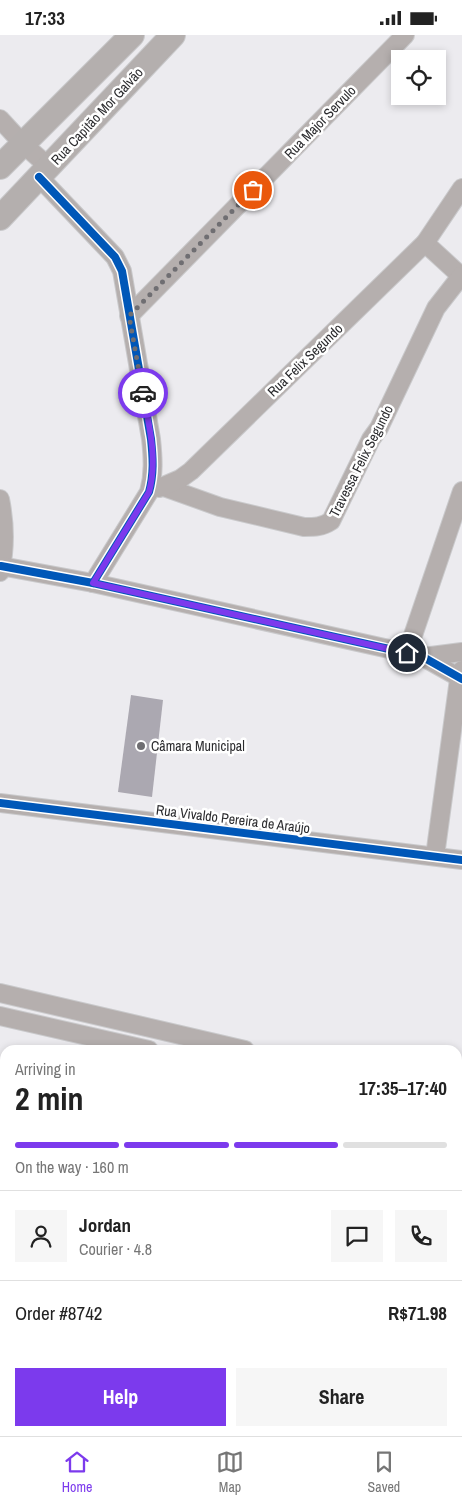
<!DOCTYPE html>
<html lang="en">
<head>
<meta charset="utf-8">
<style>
  :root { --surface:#fff; --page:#f6f6f6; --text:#222; --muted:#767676; --line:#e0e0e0; --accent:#7c3aed }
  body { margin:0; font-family:"Archivo Narrow",sans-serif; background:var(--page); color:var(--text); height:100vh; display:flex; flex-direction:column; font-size:19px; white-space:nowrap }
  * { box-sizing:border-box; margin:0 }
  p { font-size:16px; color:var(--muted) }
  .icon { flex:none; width:28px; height:28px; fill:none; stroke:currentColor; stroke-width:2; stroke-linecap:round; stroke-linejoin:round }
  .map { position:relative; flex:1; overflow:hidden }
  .side { position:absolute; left:0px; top:1010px; width:462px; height:391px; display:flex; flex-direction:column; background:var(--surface); border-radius:15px 15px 0 0; box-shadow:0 2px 8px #0003 }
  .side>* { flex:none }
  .controls { position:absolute; left:391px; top:15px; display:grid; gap:10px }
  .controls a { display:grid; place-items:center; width:55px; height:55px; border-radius:0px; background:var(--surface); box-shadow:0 2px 8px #0003; font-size:25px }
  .pin { position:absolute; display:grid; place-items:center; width:42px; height:42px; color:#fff; margin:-21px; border:2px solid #fff; border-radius:50%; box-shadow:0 1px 5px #0007 }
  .courier { position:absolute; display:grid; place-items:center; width:50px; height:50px; margin:-25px; border:4px solid #7c3aed; border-radius:50%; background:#fff; color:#222; box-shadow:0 1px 6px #0007 }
  .overview em { font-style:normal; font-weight:700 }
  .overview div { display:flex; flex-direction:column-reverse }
  .overview { display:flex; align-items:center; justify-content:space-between; height:85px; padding:0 15px }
  h1 { font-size:32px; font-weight:700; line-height:38px }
  .bar { display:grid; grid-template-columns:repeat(4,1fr); gap:8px 5px; align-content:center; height:60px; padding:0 15px }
  .bar i { height:6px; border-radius:4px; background:var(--line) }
  .bar .on { background:var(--accent) }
  .bar p { grid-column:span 4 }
  .line { display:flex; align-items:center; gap:12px; padding:0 15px; border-top:1px solid var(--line) }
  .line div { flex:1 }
  .round { display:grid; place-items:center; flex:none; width:52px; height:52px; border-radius:0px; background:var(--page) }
  .primary-button { display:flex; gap:10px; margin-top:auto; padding:10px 15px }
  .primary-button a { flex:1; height:58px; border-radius:0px; background:var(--accent); color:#fff; font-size:20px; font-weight:700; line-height:58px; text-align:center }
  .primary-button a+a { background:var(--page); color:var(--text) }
  .status { display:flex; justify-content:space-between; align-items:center; height:35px; padding:0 25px; background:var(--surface); direction:ltr }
  .status svg { height:14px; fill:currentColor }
  .tab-bar { display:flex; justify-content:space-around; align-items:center; height:70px; border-top:1px solid var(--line); background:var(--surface); font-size:14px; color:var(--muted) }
  .tab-bar a { display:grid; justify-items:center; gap:2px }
  .tab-bar .on { color:var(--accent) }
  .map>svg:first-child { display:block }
</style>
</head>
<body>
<div class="status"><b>17:33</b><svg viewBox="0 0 49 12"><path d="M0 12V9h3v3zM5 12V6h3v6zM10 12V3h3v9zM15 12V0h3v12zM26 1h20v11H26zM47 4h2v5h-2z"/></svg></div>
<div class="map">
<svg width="462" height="1401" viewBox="0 0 462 1401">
  <rect width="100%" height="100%" fill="#ecebef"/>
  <path fill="#aba8b1" d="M 131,660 L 163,665 L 152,762 L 118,757 Z"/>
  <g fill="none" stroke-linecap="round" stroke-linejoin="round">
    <g stroke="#c9c9cb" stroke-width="20">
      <g id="street">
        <path d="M 0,84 L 23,109 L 49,132"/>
        <path d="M 39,142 L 115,222 L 122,236 L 151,404 C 153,423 154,439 149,457 L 93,548"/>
        <path d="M 425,208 L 462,242"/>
        <path d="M 129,281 L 405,0"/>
        <path d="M 164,452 L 220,472 L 304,492 C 315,492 322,492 331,486 L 371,404 L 379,393 L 436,273 L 461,241"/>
        <path d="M 159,453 L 180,444 L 191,436 L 425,208 L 462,153"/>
        <path d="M 0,464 C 5,489 6,511 0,537"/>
        <path d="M 1,531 L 93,548 L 407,618 L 423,622 L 462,644"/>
        <path d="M 407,618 L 462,456"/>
        <path d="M 423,622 L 462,617"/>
        <path d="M 0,768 L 462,825"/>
        <path d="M 435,821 L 459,644 L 462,635"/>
        <path d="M 0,958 L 245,1015"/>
        <path d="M 0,981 L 149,1015"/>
        <path d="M 458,1064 L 462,1066"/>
        <path d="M 458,1085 L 462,1086"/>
        <path d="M 458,1188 L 462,1182"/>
        <path d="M 0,1189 L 5,1194"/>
        <path d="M 0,1379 L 5,1383"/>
        <path d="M 19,1396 L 25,1401"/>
        <path d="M 229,1396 L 234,1401"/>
        <path d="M 279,1401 L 283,1396"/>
      </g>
    </g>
    <g stroke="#c9c9cb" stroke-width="26">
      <g id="secondary">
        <path d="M 0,132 L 132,0"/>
        <path d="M 0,183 L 173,0"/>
      </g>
    </g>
    <use href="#street" stroke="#b5afae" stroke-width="18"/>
    <use href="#secondary" stroke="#b4afae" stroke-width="24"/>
    <g stroke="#fff" stroke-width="11">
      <g id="cycleway">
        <path d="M 39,142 L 115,222 L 122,236 L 151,404 C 153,423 154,439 149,457 L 93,548"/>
        <path d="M 1,531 L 93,548 L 407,618 L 423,622 L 462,644"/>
        <path d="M 0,768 L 462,825"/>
      </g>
    </g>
    <use href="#cycleway" stroke="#0057b8" stroke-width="8"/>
  </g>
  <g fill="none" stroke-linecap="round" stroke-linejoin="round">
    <path stroke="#6f6e72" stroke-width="5" stroke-dasharray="0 9" d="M 143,358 L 129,281 L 253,155"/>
    <path stroke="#7c3aed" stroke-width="6" d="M 143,358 C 149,391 158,424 149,457 L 93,548 L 407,618"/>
  </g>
  <circle fill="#6f6e72" stroke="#fff" stroke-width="2" cx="141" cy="711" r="5"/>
  <g text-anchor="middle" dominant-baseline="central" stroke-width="5" stroke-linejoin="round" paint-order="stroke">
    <g font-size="14" fill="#2b2b2e" stroke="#fff">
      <text transform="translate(97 81) rotate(-47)">Rua Capitão Mor Galvão</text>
      <text transform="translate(320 87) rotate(-46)">Rua Major Servulo</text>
      <text transform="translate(305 325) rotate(-44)">Rua Felix Segundo</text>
      <text transform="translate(361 426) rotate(-63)">Travessa Felix Segundo</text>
      <text transform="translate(233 784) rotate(7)">Rua Vivaldo Pereira de Araújo</text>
    </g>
    <g font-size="14" fill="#2b2b2e" stroke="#fff" text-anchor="start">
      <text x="151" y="711">Câmara Municipal</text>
    </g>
  </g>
</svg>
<div class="controls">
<a><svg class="icon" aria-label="locate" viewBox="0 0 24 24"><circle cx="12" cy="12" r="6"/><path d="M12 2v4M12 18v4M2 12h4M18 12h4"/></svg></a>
</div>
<div class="pin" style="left:253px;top:155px;background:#ea580c"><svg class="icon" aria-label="bag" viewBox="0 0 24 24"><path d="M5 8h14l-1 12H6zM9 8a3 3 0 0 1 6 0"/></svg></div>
<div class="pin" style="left:407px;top:618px;background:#1f2937"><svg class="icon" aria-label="home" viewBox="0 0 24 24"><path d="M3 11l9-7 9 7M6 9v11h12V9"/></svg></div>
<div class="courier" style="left:143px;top:358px"><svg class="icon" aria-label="car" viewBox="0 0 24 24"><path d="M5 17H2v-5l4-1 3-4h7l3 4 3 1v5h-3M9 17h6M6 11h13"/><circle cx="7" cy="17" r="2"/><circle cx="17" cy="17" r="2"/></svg></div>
<section class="side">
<div class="overview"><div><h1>2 min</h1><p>Arriving in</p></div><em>17:35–17:40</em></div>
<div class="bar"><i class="on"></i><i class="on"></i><i class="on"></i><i></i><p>On the way · 160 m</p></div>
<div class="line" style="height:90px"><a class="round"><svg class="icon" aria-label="person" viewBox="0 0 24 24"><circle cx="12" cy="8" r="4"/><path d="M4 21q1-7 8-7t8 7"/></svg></a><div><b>Jordan</b><p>Courier · 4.8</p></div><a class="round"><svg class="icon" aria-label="chat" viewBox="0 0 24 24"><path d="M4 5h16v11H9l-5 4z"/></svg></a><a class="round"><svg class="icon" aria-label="phone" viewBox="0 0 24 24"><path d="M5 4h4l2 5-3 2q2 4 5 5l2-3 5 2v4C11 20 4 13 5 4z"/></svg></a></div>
<div class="line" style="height:65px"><div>Order #8742</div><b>R$71.98</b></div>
<div class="primary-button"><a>Help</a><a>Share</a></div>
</section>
</div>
<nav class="tab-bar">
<a class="on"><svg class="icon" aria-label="home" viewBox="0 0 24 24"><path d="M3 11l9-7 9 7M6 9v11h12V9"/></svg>Home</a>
<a><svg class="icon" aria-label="map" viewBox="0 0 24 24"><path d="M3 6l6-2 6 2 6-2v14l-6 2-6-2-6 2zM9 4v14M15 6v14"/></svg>Map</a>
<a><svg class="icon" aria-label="saved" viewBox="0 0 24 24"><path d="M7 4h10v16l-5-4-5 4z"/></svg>Saved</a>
</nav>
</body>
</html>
